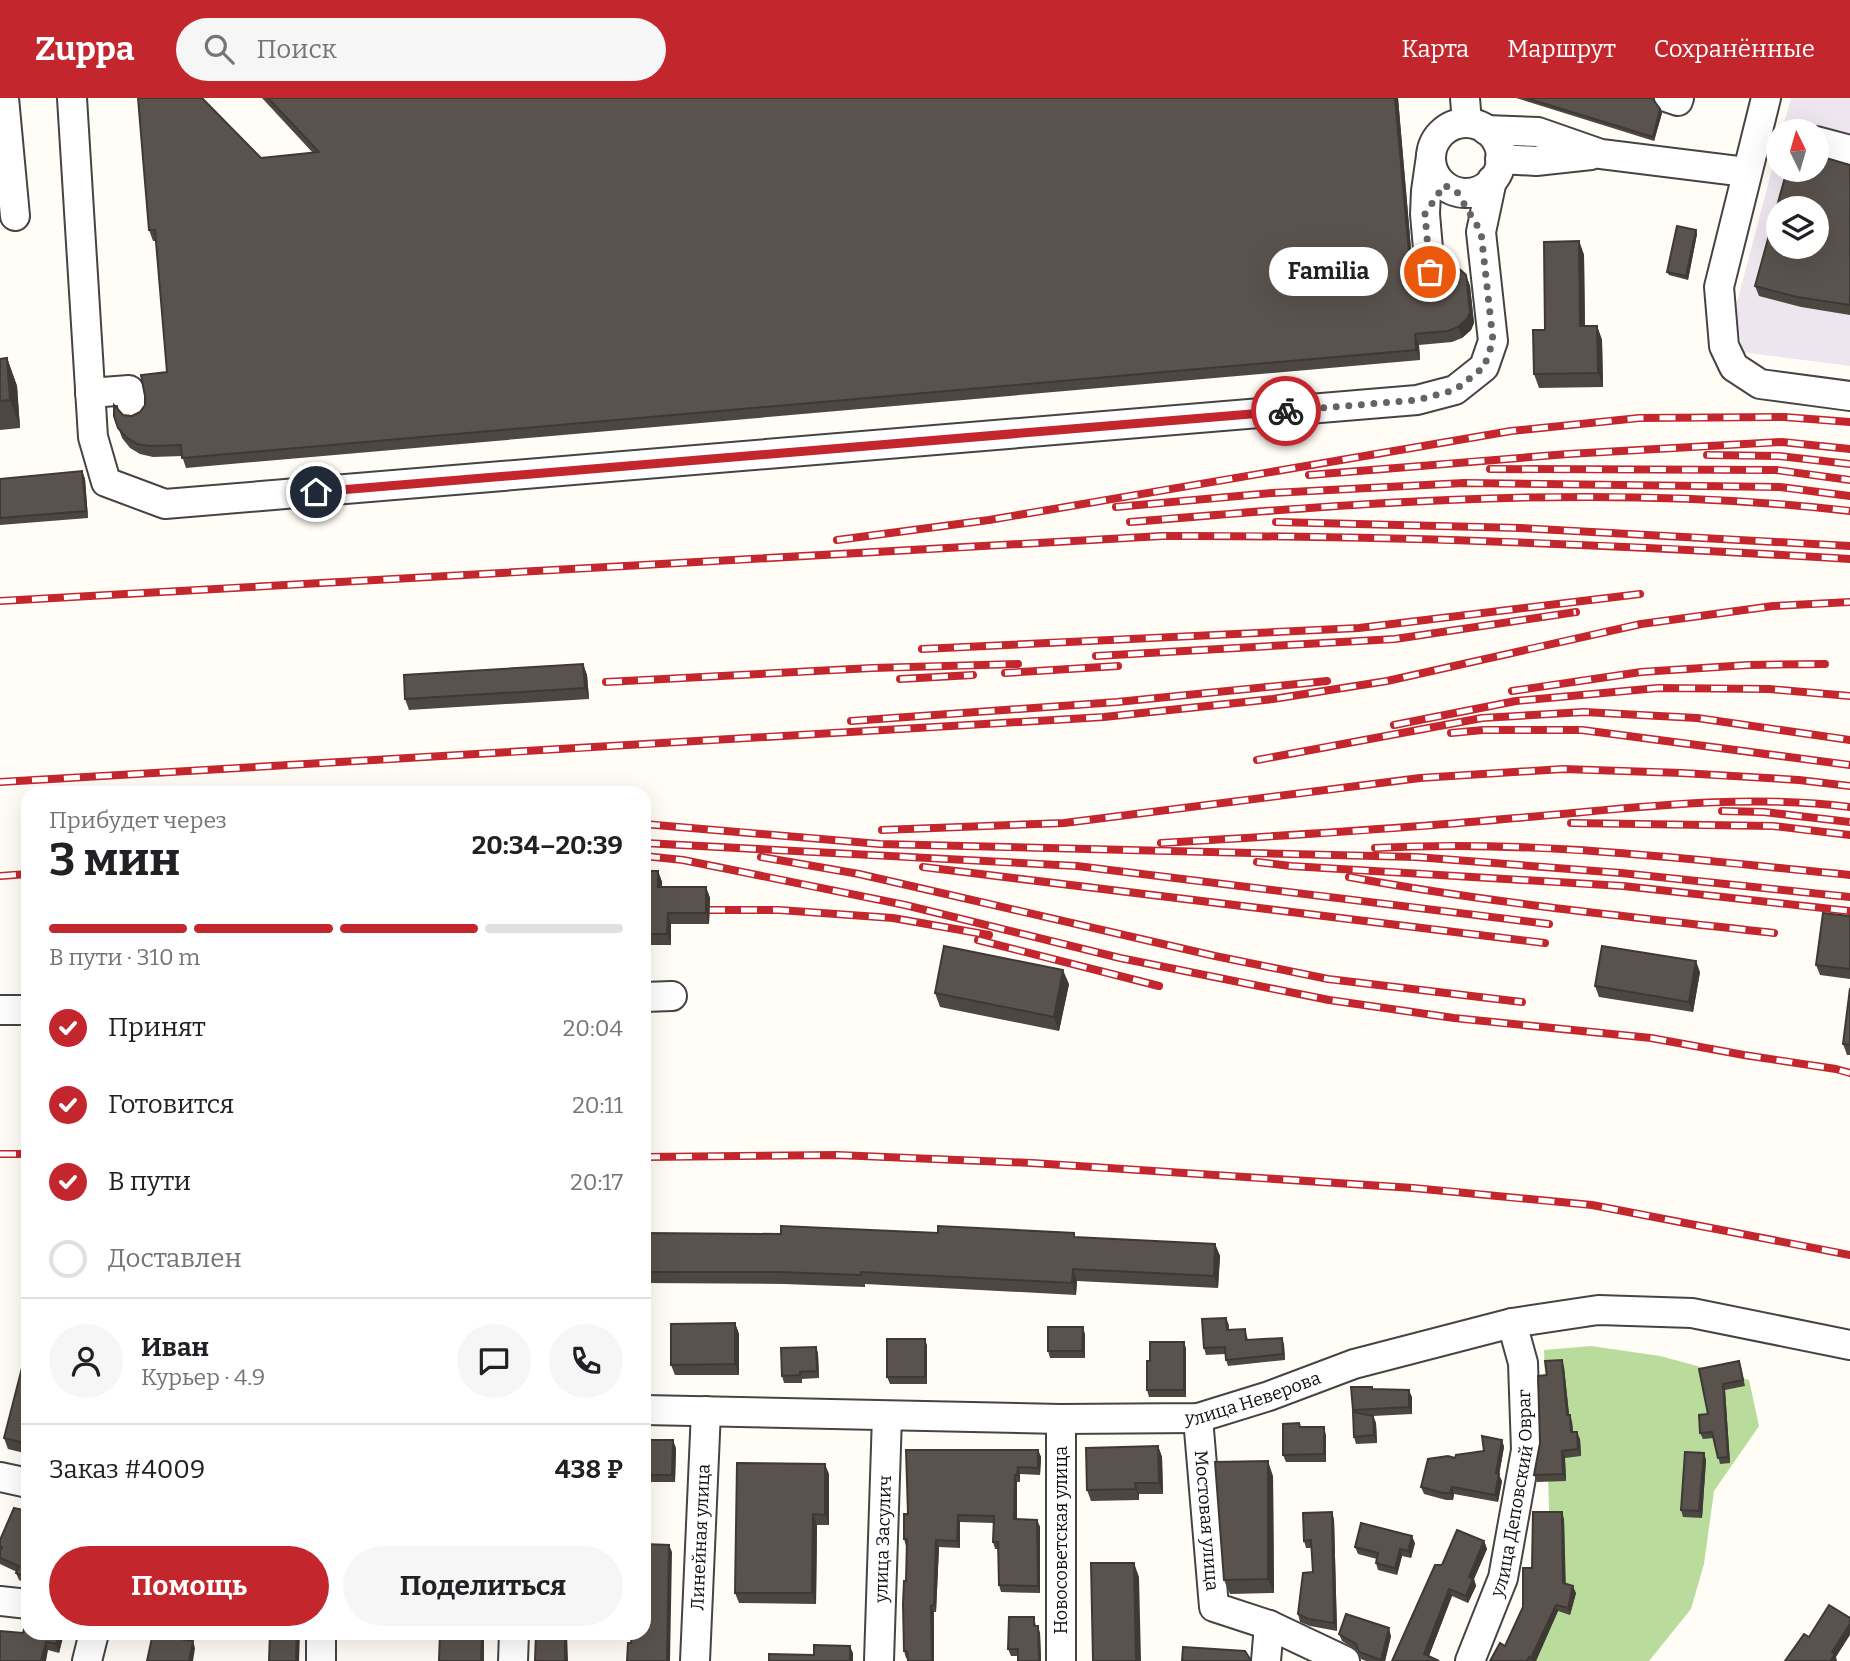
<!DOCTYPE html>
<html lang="ru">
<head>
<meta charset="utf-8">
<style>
  :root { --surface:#fff; --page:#f6f6f6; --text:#202124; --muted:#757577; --line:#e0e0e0; --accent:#c4262e }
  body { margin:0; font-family:Bitter,serif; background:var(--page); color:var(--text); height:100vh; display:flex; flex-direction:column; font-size:26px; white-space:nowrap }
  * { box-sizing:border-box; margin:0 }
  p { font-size:23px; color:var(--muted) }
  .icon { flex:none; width:38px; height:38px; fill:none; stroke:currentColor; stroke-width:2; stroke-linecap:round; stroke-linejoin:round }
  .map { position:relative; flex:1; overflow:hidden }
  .panel { position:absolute; left:21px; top:688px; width:630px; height:854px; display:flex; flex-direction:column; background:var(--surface); border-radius:21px; box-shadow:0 7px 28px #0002 }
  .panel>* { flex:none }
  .needle { width:46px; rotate:355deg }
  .tools { position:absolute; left:1766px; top:21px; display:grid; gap:14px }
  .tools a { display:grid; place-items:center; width:63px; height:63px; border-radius:50%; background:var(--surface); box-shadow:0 7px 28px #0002; font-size:35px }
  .pin { position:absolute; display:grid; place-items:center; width:60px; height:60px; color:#fff; margin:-30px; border:4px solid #fff; border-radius:50%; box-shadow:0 2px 7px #0007 }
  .courier { position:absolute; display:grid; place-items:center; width:70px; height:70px; margin:-35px; border:5px solid #c4262e; border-radius:50%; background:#fff; color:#222; box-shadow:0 2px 9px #0007 }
  .bubble { position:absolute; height:49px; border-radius:24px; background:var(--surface); box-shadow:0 7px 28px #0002; font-size:23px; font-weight:700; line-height:49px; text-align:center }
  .headline em { font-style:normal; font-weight:700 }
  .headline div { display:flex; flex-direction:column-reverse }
  .headline { display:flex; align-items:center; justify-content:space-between; height:119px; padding:0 28px }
  h1 { font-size:46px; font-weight:700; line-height:52px }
  .bar { display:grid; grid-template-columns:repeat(4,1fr); gap:10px 7px; align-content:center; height:84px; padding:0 28px }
  .bar i { height:9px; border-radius:5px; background:var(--line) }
  .bar .on { background:var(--accent) }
  .bar p { grid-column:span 4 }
  .line { display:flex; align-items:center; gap:18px; padding:0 28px; border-top:2px solid var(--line) }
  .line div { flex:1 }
  .round { display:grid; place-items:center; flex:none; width:74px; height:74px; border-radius:37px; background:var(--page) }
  ol { padding:0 28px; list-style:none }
  li { display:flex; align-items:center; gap:21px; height:77px }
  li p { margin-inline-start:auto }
  li .icon { padding:7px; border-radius:50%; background:var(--accent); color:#fff; stroke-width:4 }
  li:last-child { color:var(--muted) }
  li i { width:38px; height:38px; border:4px solid var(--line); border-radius:50% }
  .action { display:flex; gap:14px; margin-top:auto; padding:14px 28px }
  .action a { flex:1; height:80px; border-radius:42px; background:var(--accent); color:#fff; font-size:28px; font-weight:700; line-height:80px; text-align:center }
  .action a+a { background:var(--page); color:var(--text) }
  header { display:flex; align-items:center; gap:42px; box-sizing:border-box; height:98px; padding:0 35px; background:var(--accent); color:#fff }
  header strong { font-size:33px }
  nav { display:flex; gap:38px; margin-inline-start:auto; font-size:24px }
  .search { width:490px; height:63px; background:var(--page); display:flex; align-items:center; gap:18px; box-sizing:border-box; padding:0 24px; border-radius:38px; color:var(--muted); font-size:26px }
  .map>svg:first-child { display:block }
</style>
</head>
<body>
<header>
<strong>Zuppa</strong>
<div class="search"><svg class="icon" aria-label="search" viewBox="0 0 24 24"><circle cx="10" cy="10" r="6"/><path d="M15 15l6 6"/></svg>Поиск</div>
<nav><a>Карта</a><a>Маршрут</a><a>Сохранённые</a></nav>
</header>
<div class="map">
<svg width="1850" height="1563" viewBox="0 0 1850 1563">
  <rect width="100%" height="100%" fill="#fffdf5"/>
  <path fill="#eee6ef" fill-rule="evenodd" d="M 1791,0 L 1850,0 L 1850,268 L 1742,254 L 1736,208 L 1778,49 L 1778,72 L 1816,72 L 1816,33 L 1782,33 ZM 1778,110 L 1816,110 L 1816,149 L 1778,149 Z"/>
  <path fill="#b9dc9c" d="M 1591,1248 L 1660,1258 L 1749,1282 L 1759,1328 L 1714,1393 L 1704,1466 L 1691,1511 L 1649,1563 L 1509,1563 L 1550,1440 L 1544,1252 Z"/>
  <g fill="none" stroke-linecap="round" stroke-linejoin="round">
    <g stroke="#444" stroke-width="32">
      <g id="minor">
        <path d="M 4,0 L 15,118"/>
        <path d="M 72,0 L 93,339 L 106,384 L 165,406 L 1417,302 L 1455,292 L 1484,269 L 1493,243 L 1481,134 L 1492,82"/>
        <path d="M 1465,0 L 1467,25"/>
        <path d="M 1669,0 L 1678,3 L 1679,0"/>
        <path d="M 1766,0 L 1719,189 L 1724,248 L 1734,269 L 1760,286 L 1850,298"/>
        <circle cx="1466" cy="60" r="35"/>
        <path d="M 1486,32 L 1538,34 L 1601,56 L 1746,74"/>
        <path d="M 1816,43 L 1850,52"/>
        <path d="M 1500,61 L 1536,63 L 1591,57"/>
        <path d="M 1430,174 L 1425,116 L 1426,93 L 1431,58"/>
        <path d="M 90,295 L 129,292 L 133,312"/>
        <path d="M 644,899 L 672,898"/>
        <path d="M 0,912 L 28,912"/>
        <path id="s1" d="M 644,1312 L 1061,1321 L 1198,1320 L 1269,1298 L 1354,1266 L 1512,1225 L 1598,1212 L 1692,1215 L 1850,1247"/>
        <path id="s2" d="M 1198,1320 L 1214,1509 L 1269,1527 L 1345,1563"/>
        <path d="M 1061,1321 L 1061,1563"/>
        <path d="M 0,1379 L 28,1385"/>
        <path d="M 0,1503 L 28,1506"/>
        <path d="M 87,1563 L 94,1535"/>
        <path d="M 321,1563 L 321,1535"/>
        <path d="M 513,1563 L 514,1535"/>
        <path id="s3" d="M 695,1563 L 706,1313"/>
        <path id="s4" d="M 879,1563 L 887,1318"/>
        <path d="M 1266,1563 L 1269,1527"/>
        <path id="s5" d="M 1470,1563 L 1503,1480 L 1526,1352 L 1523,1265 L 1512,1225"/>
      </g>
    </g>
    <use href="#minor" stroke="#fff" stroke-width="28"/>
    <g stroke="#c4262e" stroke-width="8">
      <g id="rail">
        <path d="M 1707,357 L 1779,358 L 1850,366"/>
        <path d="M 1490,371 L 1776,372 L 1850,382"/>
        <path d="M 1309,377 L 1568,356 L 1782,344 L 1850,351"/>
        <path d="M 1116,409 L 1272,395 L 1464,385 L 1780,389 L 1850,398"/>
        <path d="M 1130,424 C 1369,404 1610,385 1850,413"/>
        <path d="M 1276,424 L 1520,430 L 1850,448"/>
        <path d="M 837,442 L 989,422 L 1511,333 L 1639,320 L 1784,319 L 1850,324"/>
        <path d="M 0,503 L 1162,438 C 1392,437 1621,447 1850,461"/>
        <path d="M 922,551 L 1359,530 L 1640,496"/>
        <path d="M 1096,558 L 1395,541 L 1576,514"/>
        <path d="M 1005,575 L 1118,568"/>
        <path d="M 900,581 L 973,577"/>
        <path d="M 606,584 L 872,570 L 1018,566"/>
        <path d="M 1512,593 L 1641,574 L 1748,567 L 1825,566"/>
        <path d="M 851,623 L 1117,604 L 1327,583"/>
        <path d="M 1394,627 L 1516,603 L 1658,590 L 1769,591 L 1850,598"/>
        <path d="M 1451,635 L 1483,632 L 1582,632 L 1850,667"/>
        <path d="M 1257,662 L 1482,620 L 1584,614 L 1697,620 L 1850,642"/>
        <path d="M 0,684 L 1104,619 L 1273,601 L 1387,583 L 1641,526 L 1773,508 L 1850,504"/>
        <path d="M 1722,713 L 1764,714 L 1850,724"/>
        <path d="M 1571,725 L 1773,728 L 1850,737"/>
        <path d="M 644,726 L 880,746 L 1416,759 L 1621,775 L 1850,799"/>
        <path d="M 882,732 L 1064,725 L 1420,680 L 1563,671 L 1682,675 L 1799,682 L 1850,688"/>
        <path d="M 644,745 L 1077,768 L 1549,826"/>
        <path d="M 1161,745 C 1280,738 1398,731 1516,720 C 1627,711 1739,695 1850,709"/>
        <path d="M 1375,750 C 1533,741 1693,762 1850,777"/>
        <path d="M 644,758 L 683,762 L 905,807 L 1120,860 L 1329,902 L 1454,920 L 1651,940 L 1744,957 L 1836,971 L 1850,975"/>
        <path d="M 761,759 L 859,776 L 1215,858 L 1328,881 L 1522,904"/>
        <path d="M 1257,764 L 1291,768 L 1623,788 L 1850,813"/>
        <path d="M 923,769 L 1545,845"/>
        <path d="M 0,778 L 28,776"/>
        <path d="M 1349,779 C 1490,805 1632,819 1774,835"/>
        <path d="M 709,812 L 779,812 L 893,820 L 989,837"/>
        <path d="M 978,842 L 1159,888"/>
        <path d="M 0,1056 L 28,1056"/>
        <path d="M 644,1059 L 837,1057 L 1032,1065 L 1413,1090 L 1592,1107 L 1850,1157"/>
      </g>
    </g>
    <use href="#rail" stroke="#fff" stroke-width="5" stroke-dasharray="16" stroke-linecap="butt"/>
  </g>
  <g fill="#4d4742">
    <path d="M 262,0 L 1398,0 L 1413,173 L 1420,179 L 1428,180 L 1466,177 L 1470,188 L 1474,225 L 1471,232 L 1462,240 L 1452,244 L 1419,247 L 1420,262 L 186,370 L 182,358 L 153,359 L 140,356 L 130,350 L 122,340 L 114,318 L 123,317 L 132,318 L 140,314 L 167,274 L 156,143 L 153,143 L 149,132 L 313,55 Z"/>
    <path d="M 1516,0 L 1653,0 L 1653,2 L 1660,11 L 1662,15 L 1654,43 Z"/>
    <path d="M 1850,67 L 1850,217 L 1801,209 L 1759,198 L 1755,188 Z"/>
    <path d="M 1696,132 L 1697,136 L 1688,182 L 1669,177 L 1667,174 Z"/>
    <path d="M 1579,143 L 1584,157 L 1585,228 L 1597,228 L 1602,242 L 1603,289 L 1539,290 L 1534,276 L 1545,232 Z"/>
    <path d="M 7,260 L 17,288 L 20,330 L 0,332 L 0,261 Z"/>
    <path d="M 82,373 L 85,381 L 88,420 L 0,427 L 0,381 Z"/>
    <path d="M 583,566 L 587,577 L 589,601 L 409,612 L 405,601 Z"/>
    <path d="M 644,773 L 658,773 L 662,784 L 662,789 L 706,789 L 710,800 L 709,826 L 671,826 L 671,847 L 644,847 Z"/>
    <path d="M 1850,818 L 1850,881 L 1820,877 L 1816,867 Z"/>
    <path d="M 1700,874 L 1693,914 L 1599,899 L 1595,888 Z"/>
    <path d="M 1069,886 L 1059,933 L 940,909 L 935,895 Z"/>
    <path d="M 1850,890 L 1850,957 L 1847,957 L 1843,946 Z"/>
    <path d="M 644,1135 L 781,1136 L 938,1135 L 1076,1139 L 1215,1146 L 1220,1158 L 1218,1190 L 1077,1183 L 1076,1197 L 865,1186 L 865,1189 L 784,1186 L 644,1185 Z"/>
    <path d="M 1226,1220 L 1229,1227 L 1229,1232 L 1245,1231 L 1248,1242 L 1282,1240 L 1284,1247 L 1285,1262 L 1228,1268 L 1226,1262 L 1226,1256 L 1206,1257 L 1204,1250 Z"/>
    <path d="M 735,1225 L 739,1236 L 739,1277 L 675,1277 L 671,1267 Z"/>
    <path d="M 1085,1236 L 1085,1260 L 1050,1260 L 1048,1253 Z"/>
    <path d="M 925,1241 L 927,1248 L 927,1286 L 890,1286 L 887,1279 Z"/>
    <path d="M 1184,1244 L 1186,1251 L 1186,1299 L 1149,1299 L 1147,1292 L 1150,1263 Z"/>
    <path d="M 816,1249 L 818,1256 L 819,1280 L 802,1281 L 802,1285 L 784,1285 L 782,1278 Z"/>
    <path d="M 28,1259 L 28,1356 L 8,1351 L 4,1340 Z"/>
    <path d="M 1564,1269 L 1569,1317 L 1572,1324 L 1573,1334 L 1580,1341 L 1581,1358 L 1565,1360 L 1566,1383 L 1537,1384 L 1534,1377 L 1540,1345 L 1547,1277 Z"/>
    <path d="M 1741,1269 L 1745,1288 L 1725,1292 L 1730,1365 L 1720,1366 L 1714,1340 L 1703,1341 L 1700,1335 L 1708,1316 L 1699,1271 Z"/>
    <path d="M 1373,1291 L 1412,1299 L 1412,1316 L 1373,1318 L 1376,1325 L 1377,1345 L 1356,1346 L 1354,1339 L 1353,1312 Z"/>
    <path d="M 1326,1337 L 1326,1364 L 1286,1364 L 1283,1357 Z"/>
    <path d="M 644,1342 L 676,1350 L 675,1384 L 650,1384 L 649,1380 L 644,1380 Z"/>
    <path d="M 1502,1342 L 1504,1349 L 1499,1377 L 1502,1383 L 1498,1404 L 1454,1396 L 1453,1402 L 1446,1402 L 1424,1396 L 1421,1389 L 1455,1360 L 1484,1353 Z"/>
    <path d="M 1158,1348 L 1162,1359 L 1163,1396 L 1139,1396 L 1139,1402 L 1091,1403 L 1087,1392 Z"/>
    <path d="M 1038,1352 L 1041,1359 L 1040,1377 L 1020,1376 L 1020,1384 L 1017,1384 L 1017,1421 L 1037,1422 L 1040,1429 L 1040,1495 L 1001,1494 L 999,1487 L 998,1451 L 995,1451 L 993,1444 L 994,1425 L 960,1424 L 960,1450 L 939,1449 L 936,1514 L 934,1514 L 934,1563 L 908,1563 L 908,1560 L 906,1560 L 904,1553 L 907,1448 L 906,1448 L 904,1441 L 908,1416 Z"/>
    <path d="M 1704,1355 L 1706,1362 L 1702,1420 L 1683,1419 L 1681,1412 Z"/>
    <path d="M 829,1376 L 829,1427 L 817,1427 L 816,1506 L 739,1505 L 735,1495 Z"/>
    <path d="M 1273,1378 L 1274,1495 L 1230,1496 L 1224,1482 Z"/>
    <path d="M 28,1413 L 28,1486 L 19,1482 L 16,1475 L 17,1474 L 0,1466 L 0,1442 Z"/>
    <path d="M 1334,1421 L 1337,1533 L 1310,1528 L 1300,1524 L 1298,1516 L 1313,1474 L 1312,1450 L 1306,1450 L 1304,1443 Z"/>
    <path d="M 1564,1421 L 1565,1486 L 1576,1495 L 1570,1517 L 1558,1513 L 1536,1563 L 1490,1563 L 1505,1548 L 1523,1509 L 1532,1470 Z"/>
    <path d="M 1484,1443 L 1487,1451 L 1474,1481 L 1476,1488 L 1468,1505 L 1452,1498 L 1429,1558 L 1392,1563 L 1442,1467 Z"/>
    <path d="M 1415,1445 L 1411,1460 L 1402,1458 L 1397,1477 L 1378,1472 L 1376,1465 L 1377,1461 L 1358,1456 L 1355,1449 Z"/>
    <path d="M 1034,1519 L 1036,1528 L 1040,1535 L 1041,1563 L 1018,1563 L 1018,1558 L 1011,1558 L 1008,1551 Z"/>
    <path d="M 23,1535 L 64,1535 L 59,1555 L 48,1552 Z"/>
    <path d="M 1339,1536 L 1391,1538 L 1385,1563 L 1366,1563 L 1361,1561 L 1358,1553 L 1342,1543 Z"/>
  </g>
  <g fill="#3f3936">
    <path d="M 1395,0 L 1398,0 L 1413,175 L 1410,165 Z"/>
    <path d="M 1660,11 L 1662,15 L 1654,43 L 1653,39 Z"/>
    <path d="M 1696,132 L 1697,136 L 1688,182 L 1686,178 Z"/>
    <path d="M 1579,143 L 1584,157 L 1585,242 L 1580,228 Z"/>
    <path d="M 1466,177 L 1470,188 L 1474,225 L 1471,232 L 1462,240 L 1458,229 Z"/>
    <path d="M 1597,228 L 1602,242 L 1603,289 L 1598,275 Z"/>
    <path d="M 1415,236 L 1419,247 L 1420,262 L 1416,252 Z"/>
    <path d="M 7,260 L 17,288 L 20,330 L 10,302 Z"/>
    <path d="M 82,373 L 85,381 L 88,420 L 86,413 Z"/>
    <path d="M 583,566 L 587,577 L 589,601 L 585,590 Z"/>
    <path d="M 658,773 L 662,784 L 662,799 L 658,789 Z"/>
    <path d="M 706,789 L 710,800 L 709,826 L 706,815 Z"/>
    <path d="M 668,815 L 671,826 L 671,847 L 667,836 Z"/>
    <path d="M 1696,863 L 1700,874 L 1693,914 L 1689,904 Z"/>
    <path d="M 1063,872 L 1069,886 L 1059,933 L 1054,919 Z"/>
    <path d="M 1215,1146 L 1220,1158 L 1218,1190 L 1214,1178 Z"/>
    <path d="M 1073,1171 L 1077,1183 L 1076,1197 L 1072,1185 Z"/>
    <path d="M 735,1225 L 739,1236 L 739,1277 L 735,1266 Z"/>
    <path d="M 1083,1229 L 1085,1236 L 1085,1260 L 1082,1253 Z"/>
    <path d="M 1282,1240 L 1284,1247 L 1285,1262 L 1283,1256 Z"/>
    <path d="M 925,1241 L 927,1248 L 927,1286 L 925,1279 Z"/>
    <path d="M 1184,1244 L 1186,1251 L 1186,1299 L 1184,1292 Z"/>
    <path d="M 816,1249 L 818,1256 L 819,1280 L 817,1273 Z"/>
    <path d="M 1562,1262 L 1564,1269 L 1570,1325 L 1567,1317 Z"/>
    <path d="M 1723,1286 L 1725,1292 L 1730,1365 L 1728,1359 Z"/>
    <path d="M 1409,1292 L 1412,1299 L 1412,1316 L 1409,1309 Z"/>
    <path d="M 1570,1317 L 1572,1324 L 1574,1342 L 1571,1334 Z"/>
    <path d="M 1373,1318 L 1376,1325 L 1377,1345 L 1374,1337 Z"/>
    <path d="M 1324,1329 L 1326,1337 L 1326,1364 L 1324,1356 Z"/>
    <path d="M 1577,1334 L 1580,1341 L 1581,1358 L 1578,1351 Z"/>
    <path d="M 673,1342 L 676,1350 L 675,1384 L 672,1377 Z"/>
    <path d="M 1502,1342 L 1504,1349 L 1499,1377 L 1502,1383 L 1498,1404 L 1495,1397 L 1496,1375 Z"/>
    <path d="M 1158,1348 L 1162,1359 L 1163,1396 L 1159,1385 Z"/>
    <path d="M 1038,1352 L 1041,1359 L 1040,1377 L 1038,1370 Z"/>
    <path d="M 1562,1353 L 1565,1360 L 1566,1383 L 1563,1376 Z"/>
    <path d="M 1704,1355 L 1706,1362 L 1702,1420 L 1699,1413 Z"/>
    <path d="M 1268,1363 L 1273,1378 L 1274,1495 L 1268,1481 Z"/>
    <path d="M 825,1366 L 829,1376 L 829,1427 L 825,1417 Z"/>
    <path d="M 1018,1369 L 1020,1376 L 1020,1384 L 1017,1377 Z"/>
    <path d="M 1015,1377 L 1017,1384 L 1017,1428 L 1014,1421 Z"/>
    <path d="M 1135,1385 L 1139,1396 L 1139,1402 L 1136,1391 Z"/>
    <path d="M 1452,1389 L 1454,1396 L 1453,1402 L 1450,1395 Z"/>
    <path d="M 1332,1414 L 1334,1421 L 1337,1533 L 1334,1525 Z"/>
    <path d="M 1562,1414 L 1564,1421 L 1566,1492 L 1563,1485 Z"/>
    <path d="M 813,1416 L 817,1427 L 816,1506 L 812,1495 Z"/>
    <path d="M 958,1417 L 960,1424 L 960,1450 L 957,1443 Z"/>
    <path d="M 1037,1422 L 1040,1429 L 1040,1495 L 1038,1488 Z"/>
    <path d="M 1412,1438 L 1415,1445 L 1411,1460 L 1408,1453 Z"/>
    <path d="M 936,1442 L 939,1449 L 936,1514 L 934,1507 Z"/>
    <path d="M 1484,1443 L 1487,1451 L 1474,1481 L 1476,1488 L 1468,1505 L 1466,1498 L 1469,1479 Z"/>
    <path d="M 669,1447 L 672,1454 L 670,1563 L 667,1563 Z"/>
    <path d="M 1400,1451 L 1402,1458 L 1397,1477 L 1395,1470 Z"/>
    <path d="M 1134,1465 L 1139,1479 L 1141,1563 L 1136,1563 Z"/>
    <path d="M 1573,1488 L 1576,1495 L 1570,1517 L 1568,1510 Z"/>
    <path d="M 1449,1491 L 1452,1498 L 1427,1563 L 1424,1556 Z"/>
    <path d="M 1556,1507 L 1558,1513 L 1536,1563 L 1533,1563 L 1531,1560 Z"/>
    <path d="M 931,1508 L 934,1514 L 934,1563 L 932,1563 Z"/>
    <path d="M 1850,1526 L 1850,1537 L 1836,1559 L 1837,1563 L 1830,1563 L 1832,1554 Z"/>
    <path d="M 1038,1528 L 1040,1535 L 1041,1563 L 1039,1563 Z"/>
    <path d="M 1389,1530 L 1391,1538 L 1385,1563 L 1381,1563 Z"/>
    <path d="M 59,1535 L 64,1535 L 59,1555 L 56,1546 Z"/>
    <path d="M 181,1535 L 184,1535 L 182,1548 L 180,1541 Z"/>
    <path d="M 297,1535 L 300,1535 L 299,1563 L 296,1563 Z"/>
    <path d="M 482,1535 L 484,1535 L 484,1563 L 481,1563 Z"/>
    <path d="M 565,1535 L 567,1535 L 568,1563 L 565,1563 Z"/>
    <path d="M 193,1543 L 195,1550 L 193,1563 L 189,1563 Z"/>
    <path d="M 46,1544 L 48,1552 L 46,1563 L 41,1563 Z"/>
    <path d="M 850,1548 L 853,1555 L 853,1563 L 850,1563 Z"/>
  </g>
  <g fill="#5a524d" stroke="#3f3936" stroke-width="2" fill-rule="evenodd">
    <path d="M 138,0 L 202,0 L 261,60 L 319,54 L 268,0 L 1395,0 L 1410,165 L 1412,172 L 1420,179 L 1428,180 L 1436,177 L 1442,165 L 1445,165 L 1457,169 L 1466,177 L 1470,215 L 1467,221 L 1458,229 L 1448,233 L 1415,236 L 1416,252 L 182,360 L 181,347 L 149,348 L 137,346 L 126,339 L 118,330 L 114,318 L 114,307 L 123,317 L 132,318 L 140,314 L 145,307 L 145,298 L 141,277 L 167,274 L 155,132 L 149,132 Z"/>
    <path d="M 1526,0 L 1652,0 L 1660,11 L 1653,39 Z"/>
    <path d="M 1816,57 L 1850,67 L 1850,207 L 1797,199 L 1755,188 L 1787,72 L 1816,72 ZM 1778,110 L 1816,110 L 1816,149 L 1778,149 Z"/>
    <path d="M 1677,128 L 1696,132 L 1686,178 L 1667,174 Z"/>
    <path d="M 1579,143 L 1580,228 L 1597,228 L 1598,275 L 1534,276 L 1533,232 L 1545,232 L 1544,144 Z"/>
    <path d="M 7,260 L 10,302 L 0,303 L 0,261 Z"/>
    <path d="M 82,373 L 86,413 L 0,420 L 0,381 Z"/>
    <path d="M 583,566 L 585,590 L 405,601 L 404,577 Z"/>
    <path d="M 644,773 L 658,773 L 658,789 L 706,789 L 706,815 L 668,815 L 667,836 L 644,836 Z"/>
    <path d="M 1823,815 L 1850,818 L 1850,871 L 1816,867 Z"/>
    <path d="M 944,848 L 1063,872 L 1054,919 L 935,895 Z"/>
    <path d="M 1602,848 L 1696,863 L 1689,904 L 1595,888 Z"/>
    <path d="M 1850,890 L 1850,947 L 1843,946 Z"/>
    <path d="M 781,1128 L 938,1135 L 938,1128 L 1074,1135 L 1074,1139 L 1215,1146 L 1214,1178 L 1073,1171 L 1072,1185 L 861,1174 L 861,1177 L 780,1174 L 644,1174 L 644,1135 L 781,1136 Z"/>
    <path d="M 1226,1220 L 1227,1232 L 1245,1231 L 1246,1242 L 1282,1240 L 1283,1256 L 1226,1262 L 1225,1249 L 1204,1250 L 1202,1221 Z"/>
    <path d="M 735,1225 L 735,1266 L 671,1267 L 671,1226 Z"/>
    <path d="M 1048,1229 L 1083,1229 L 1082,1253 L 1048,1253 Z"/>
    <rect x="887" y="1241" width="38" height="38"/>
    <path d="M 1150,1244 L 1184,1244 L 1184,1292 L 1147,1292 L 1147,1263 L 1150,1263 Z"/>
    <path d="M 816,1249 L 817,1273 L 800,1274 L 800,1277 L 782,1278 L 781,1250 Z"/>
    <path d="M 25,1258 L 28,1259 L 28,1346 L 4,1340 Z"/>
    <path d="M 1562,1262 L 1567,1317 L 1570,1317 L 1571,1334 L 1577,1334 L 1578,1351 L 1562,1353 L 1563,1376 L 1534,1377 L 1540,1345 L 1538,1278 L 1547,1277 L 1545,1263 Z"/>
    <path d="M 1739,1263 L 1743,1282 L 1723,1286 L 1728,1359 L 1718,1360 L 1712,1334 L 1700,1335 L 1699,1317 L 1708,1316 L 1699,1271 Z"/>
    <path d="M 1351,1289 L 1372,1289 L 1372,1291 L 1409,1292 L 1409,1309 L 1353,1312 Z"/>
    <path d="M 1353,1314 L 1373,1318 L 1374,1337 L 1354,1339 Z"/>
    <path d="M 1299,1325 L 1300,1329 L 1324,1329 L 1324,1356 L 1283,1357 L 1283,1326 Z"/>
    <path d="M 1482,1338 L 1502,1342 L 1496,1375 L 1499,1376 L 1495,1397 L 1452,1389 L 1450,1395 L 1443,1395 L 1421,1389 L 1428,1361 L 1448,1358 L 1455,1360 L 1456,1357 L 1484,1353 Z"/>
    <path d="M 644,1342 L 673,1342 L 672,1377 L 647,1377 L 647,1373 L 644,1373 Z"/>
    <path d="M 1158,1348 L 1159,1385 L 1135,1385 L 1136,1391 L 1087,1392 L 1086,1350 Z"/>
    <path d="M 906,1352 L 1038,1352 L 1038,1370 L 1018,1369 L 1017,1377 L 1015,1377 L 1014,1421 L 1037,1422 L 1038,1488 L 999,1487 L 998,1444 L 993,1444 L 994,1418 L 958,1417 L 957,1443 L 936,1442 L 934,1507 L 931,1508 L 932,1563 L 908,1563 L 907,1553 L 904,1553 L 903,1506 L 904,1483 L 906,1483 L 907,1441 L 904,1441 L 904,1416 L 908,1416 Z"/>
    <path d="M 1685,1354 L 1704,1355 L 1699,1413 L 1681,1412 Z"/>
    <path d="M 1268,1363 L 1268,1481 L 1224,1482 L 1215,1364 Z"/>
    <path d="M 737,1365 L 825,1366 L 825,1417 L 813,1416 L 812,1495 L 735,1495 Z"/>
    <path d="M 14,1410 L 28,1413 L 28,1480 L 16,1475 L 19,1468 L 0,1460 L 0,1453 L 2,1449 L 0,1448 L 0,1442 Z"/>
    <path d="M 1332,1414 L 1334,1525 L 1308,1521 L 1298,1516 L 1303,1475 L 1313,1474 L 1311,1442 L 1304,1443 L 1303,1415 Z"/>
    <path d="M 1533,1414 L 1562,1414 L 1563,1485 L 1573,1488 L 1568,1510 L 1556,1507 L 1531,1560 L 1529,1559 L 1527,1563 L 1490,1563 L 1500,1545 L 1505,1548 L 1523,1509 L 1523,1470 L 1532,1470 Z"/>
    <path d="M 1361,1425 L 1412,1438 L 1408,1453 L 1400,1451 L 1395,1470 L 1376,1465 L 1378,1455 L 1355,1449 Z"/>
    <path d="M 1457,1432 L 1484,1443 L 1469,1479 L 1473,1481 L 1466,1498 L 1449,1491 L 1424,1556 L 1439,1563 L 1392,1563 L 1435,1467 L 1442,1467 Z"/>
    <path d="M 644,1446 L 669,1447 L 667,1563 L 627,1563 L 628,1545 L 631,1545 L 632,1535 L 644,1535 Z"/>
    <path d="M 1091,1465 L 1134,1465 L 1136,1563 L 1093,1563 Z"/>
    <path d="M 1829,1507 L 1850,1520 L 1850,1526 L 1832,1554 L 1835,1556 L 1830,1563 L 1785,1563 L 1804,1536 L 1809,1539 Z"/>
    <path d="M 1346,1516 L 1389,1530 L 1381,1562 L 1359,1554 L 1356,1546 L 1339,1536 Z"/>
    <path d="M 1009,1519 L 1034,1519 L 1034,1528 L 1038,1528 L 1039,1563 L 1018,1563 L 1018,1551 L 1008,1551 Z"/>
    <path d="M 27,1521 L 28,1522 L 28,1535 L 59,1535 L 56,1546 L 46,1544 L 41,1563 L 0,1563 L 0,1533 L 23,1535 Z"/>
    <path d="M 153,1535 L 181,1535 L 180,1541 L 193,1543 L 189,1563 L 147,1563 Z"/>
    <path d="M 270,1535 L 297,1535 L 296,1563 L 269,1563 Z"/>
    <path d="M 440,1535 L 482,1535 L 481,1563 L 439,1563 Z"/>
    <path d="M 536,1535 L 565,1535 L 565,1563 L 535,1563 Z"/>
    <path d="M 814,1547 L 850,1548 L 850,1563 L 769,1563 L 769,1556 L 814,1557 Z"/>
    <path d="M 1183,1549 L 1245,1553 L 1250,1561 L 1250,1563 L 1182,1563 Z"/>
  </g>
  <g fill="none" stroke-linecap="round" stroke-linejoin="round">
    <path stroke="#646461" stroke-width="7" stroke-dasharray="0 12.6" d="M 1286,313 L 1417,302 L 1455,292 L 1484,269 L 1493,243 L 1481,134 L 1457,94 L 1444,87 L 1425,116 L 1430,174"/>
    <path stroke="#c4262e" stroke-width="9" d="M 316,394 L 1286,313"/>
  </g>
  <g text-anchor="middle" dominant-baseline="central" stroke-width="7" stroke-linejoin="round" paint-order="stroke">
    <g font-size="18" fill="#111" stroke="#fff">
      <text stroke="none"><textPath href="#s1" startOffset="612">улица Неверова</textPath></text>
      <text stroke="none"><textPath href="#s5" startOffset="175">улица Деповский Овраг</textPath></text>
      <text stroke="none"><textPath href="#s2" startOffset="103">Мостовая улица</textPath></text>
      <text stroke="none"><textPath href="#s3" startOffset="124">Линейная улица</textPath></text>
      <text stroke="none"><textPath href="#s4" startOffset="122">улица Засулич</textPath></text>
      <text transform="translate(1061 1442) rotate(-90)">Новосоветская улица</text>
    </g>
  </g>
</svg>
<div class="tools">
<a><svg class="needle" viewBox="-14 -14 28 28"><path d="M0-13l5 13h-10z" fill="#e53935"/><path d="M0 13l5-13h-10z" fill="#757577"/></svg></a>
<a><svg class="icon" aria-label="layers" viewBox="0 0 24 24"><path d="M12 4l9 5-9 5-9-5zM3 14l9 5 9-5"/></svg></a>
</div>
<div class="pin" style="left:1430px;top:174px;background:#ea580c"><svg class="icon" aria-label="bag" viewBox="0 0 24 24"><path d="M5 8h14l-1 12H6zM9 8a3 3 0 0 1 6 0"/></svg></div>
<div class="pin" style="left:316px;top:394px;background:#1f2937"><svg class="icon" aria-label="home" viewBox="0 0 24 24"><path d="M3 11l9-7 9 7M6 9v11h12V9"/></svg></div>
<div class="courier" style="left:1286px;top:313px"><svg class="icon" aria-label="bike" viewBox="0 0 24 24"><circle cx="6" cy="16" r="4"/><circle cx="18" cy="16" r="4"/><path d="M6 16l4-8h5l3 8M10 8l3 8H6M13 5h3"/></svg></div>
<div class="bubble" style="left:1269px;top:149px;width:119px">Familia</div>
<section class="panel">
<div class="headline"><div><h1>3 мин</h1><p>Прибудет через</p></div><em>20:34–20:39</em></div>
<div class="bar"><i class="on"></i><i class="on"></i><i class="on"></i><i></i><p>В пути · 310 m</p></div>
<ol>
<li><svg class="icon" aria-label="check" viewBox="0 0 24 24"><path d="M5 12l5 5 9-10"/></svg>Принят<p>20:04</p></li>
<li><svg class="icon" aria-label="check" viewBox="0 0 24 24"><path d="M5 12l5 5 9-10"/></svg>Готовится<p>20:11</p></li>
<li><svg class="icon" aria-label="check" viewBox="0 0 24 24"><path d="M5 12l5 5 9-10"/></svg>В пути<p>20:17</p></li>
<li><i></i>Доставлен</li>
</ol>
<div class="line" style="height:126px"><a class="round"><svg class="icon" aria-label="person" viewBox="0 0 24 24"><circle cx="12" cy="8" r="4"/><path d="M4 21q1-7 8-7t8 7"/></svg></a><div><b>Иван</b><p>Курьер · 4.9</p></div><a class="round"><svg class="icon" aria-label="chat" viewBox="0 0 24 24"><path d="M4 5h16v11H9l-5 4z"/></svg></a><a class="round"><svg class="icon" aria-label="phone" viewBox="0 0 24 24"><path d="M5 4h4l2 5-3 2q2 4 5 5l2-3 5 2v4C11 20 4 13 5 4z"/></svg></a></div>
<div class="line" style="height:91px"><div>Заказ #4009</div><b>438 ₽</b></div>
<div class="action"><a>Помощь</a><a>Поделиться</a></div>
</section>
</div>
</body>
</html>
